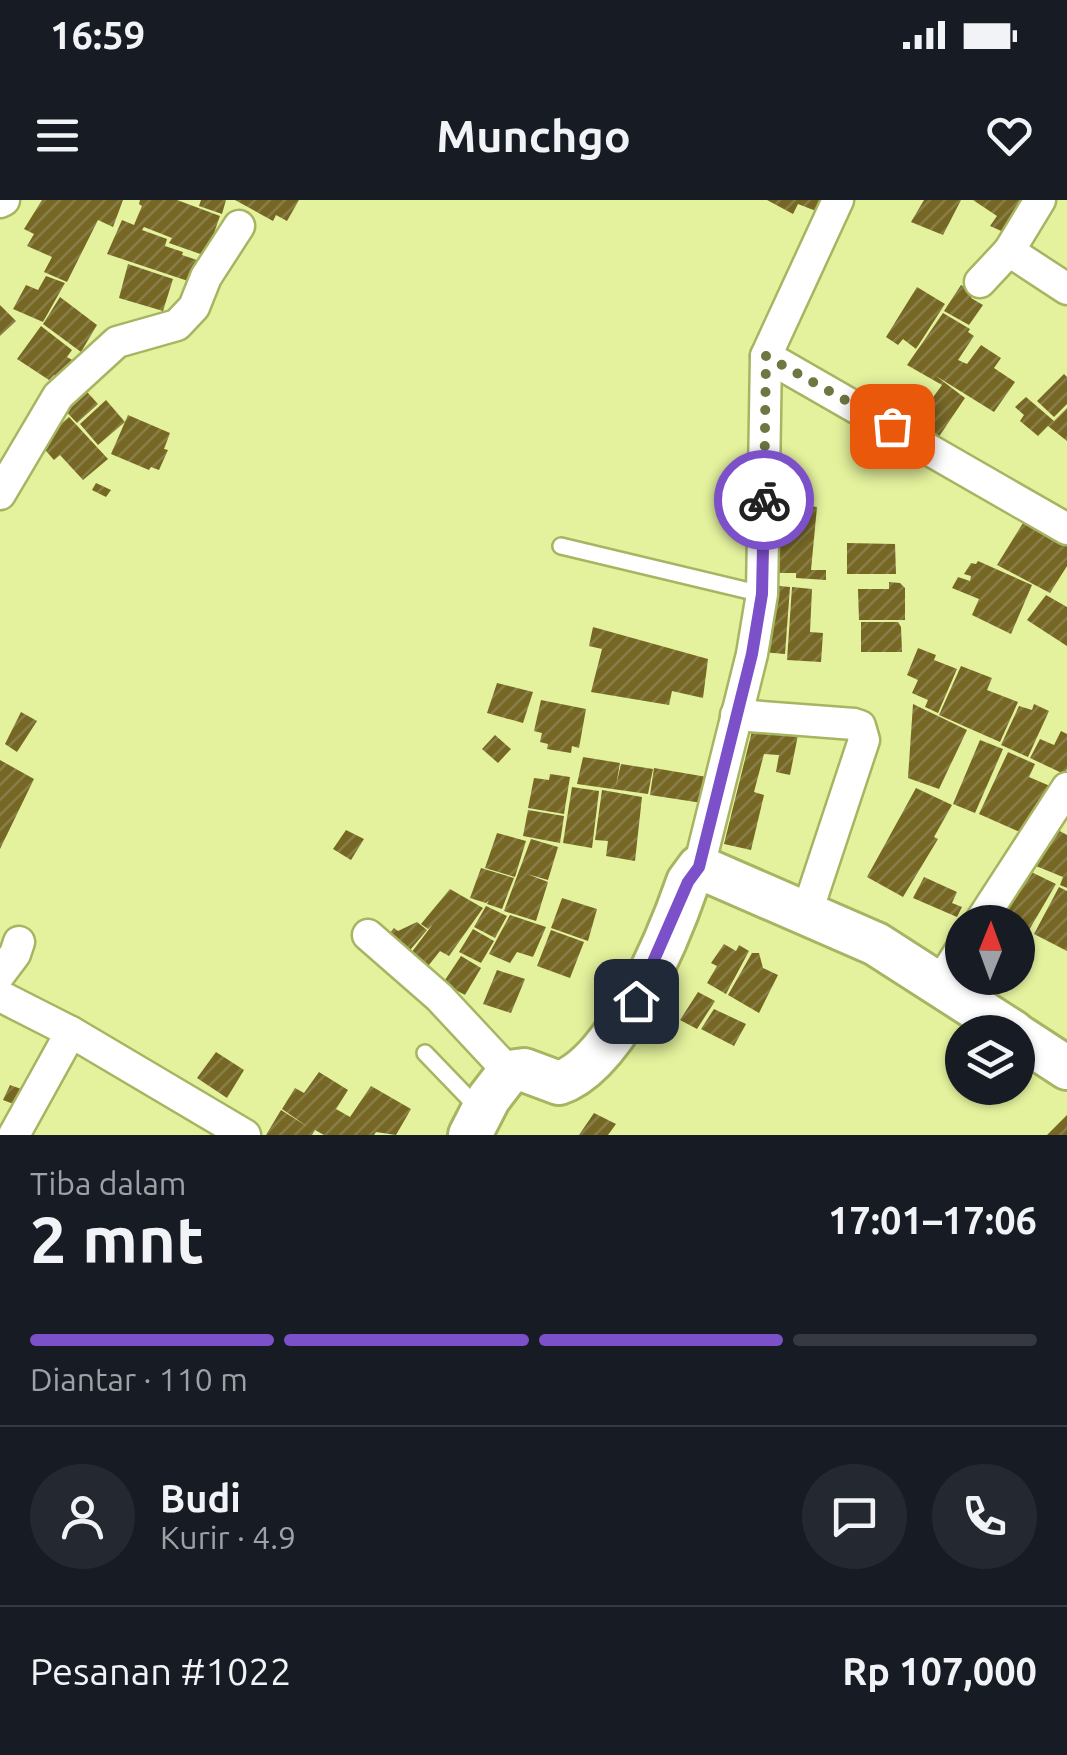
<!DOCTYPE html>
<html lang="id">
<head>
<meta charset="utf-8">
<style>
  :root { --surface:#171b24; --page:#242831; --text:#f1f3f6; --muted:#9ea1a6; --line:#363941; --accent:#7c50c9 }
  body { margin:0; font-family:Ubuntu,sans-serif; background:var(--page); color:var(--text); height:100vh; display:flex; flex-direction:column; font-size:38px; white-space:nowrap }
  * { box-sizing:border-box; margin:0 }
  p { font-size:32px; color:var(--muted) }
  .icon { flex:none; width:55px; height:55px; fill:none; stroke:currentColor; stroke-width:2; stroke-linecap:round; stroke-linejoin:round }
  .map { position:relative; height:935px; overflow:hidden }
  .drawer { display:flex; flex-direction:column; background:var(--surface); flex:1 }
  .drawer>* { flex:none }
  .needle { width:65px; rotate:1deg }
  .buttons { position:absolute; left:945px; top:705px; display:grid; gap:20px }
  .buttons a { display:grid; place-items:center; width:90px; height:90px; border-radius:50%; background:var(--surface); box-shadow:0 2px 8px #0004; font-size:50px }
  .pin { position:absolute; display:grid; place-items:center; width:85px; height:85px; color:#fff; margin:-42px; border-radius:20px; box-shadow:0 5px 15px #0006 }
  .courier { position:absolute; display:grid; place-items:center; width:100px; height:100px; margin:-50px; border:8px solid #7c50c9; border-radius:50%; background:#fff; color:#222; box-shadow:0 2px 12px #0007 }
  .summary em { font-style:normal; font-weight:700 }
  .summary div { display:flex; flex-direction:column-reverse }
  .summary { display:flex; align-items:center; justify-content:space-between; height:170px; padding:0 30px }
  h1 { font-size:65px; font-weight:700; line-height:75px }
  .bar { display:grid; grid-template-columns:repeat(4,1fr); gap:15px 10px; align-content:center; height:120px; padding:0 30px }
  .bar i { height:12px; border-radius:8px; background:var(--line) }
  .bar .active { background:var(--accent) }
  .bar p { grid-column:span 4 }
  .line { display:flex; align-items:center; gap:25px; padding:0 30px; border-top:2px solid var(--line) }
  .line div { flex:1 }
  .round { display:grid; place-items:center; flex:none; width:105px; height:105px; border-radius:52px; background:var(--page) }
  .status { display:flex; justify-content:space-between; align-items:center; height:70px; padding:0 50px; background:var(--surface); direction:ltr }
  .status svg { height:28px; fill:currentColor }
  header { display:flex; justify-content:space-between; align-items:center; height:130px; padding:0 30px; background:var(--surface); font-size:45px; font-weight:700 }
  .map>svg:first-child { display:block }
</style>
</head>
<body>
<div class="status"><b>16:59</b><svg viewBox="0 0 49 12"><path d="M0 12V9h3v3zM5 12V6h3v6zM10 12V3h3v9zM15 12V0h3v12zM26 1h20v11H26zM47 4h2v5h-2z"/></svg></div>
<header><svg class="icon" aria-label="menu" viewBox="0 0 24 24"><path d="M4 6h16M4 12h16M4 18h16"/></svg>Munchgo<svg class="icon" aria-label="heart" viewBox="0 0 24 24"><path d="M12 20l-8-8c-3-5 5-10 8-4 3-6 11-1 8 4z"/></svg></header>
<div class="map">
<svg width="1067" height="935" viewBox="0 0 1067 935">
  <defs>
    <pattern id="building-hatch" width="6" height="6" patternUnits="userSpaceOnUse" patternTransform="scale(2.5)"><rect width="6" height="6" fill="#766724"/><path d="M-1 1l2-2M0 6l6-6M5 7l2-2" fill="none" stroke="#887e49"/></pattern>
  </defs>
  <rect width="100%" height="100%" fill="#e4f29d"/>
  <g fill="url(#building-hatch)">
    <path d="M 42,0 L 123,0 L 113,27 L 98,20 L 67,82 L 44,72 L 52,57 L 27,46 L 34,34 L 24,29 Z"/>
    <path d="M 140,0 L 177,0 L 220,16 L 206,56 L 169,43 L 172,38 L 144,27 L 142,30 L 167,39 L 165,46 L 183,52 L 182,55 L 203,62 L 197,84 L 107,54 L 122,20 L 134,25 L 142,6 L 139,4 Z"/>
    <path d="M 201,0 L 226,0 L 222,14 L 199,6 Z"/>
    <path d="M 235,0 L 299,0 L 287,21 L 276,15 L 273,21 Z"/>
    <path d="M 767,0 L 821,0 L 816,11 L 798,4 L 793,14 Z"/>
    <path d="M 924,0 L 961,0 L 943,35 L 911,22 Z"/>
    <path d="M 973,0 L 1020,0 L 1026,4 L 1006,33 L 990,26 L 997,16 Z"/>
    <path d="M 128,64 L 173,79 L 163,111 L 119,98 Z"/>
    <path d="M 46,76 L 65,83 L 43,122 L 13,109 L 26,85 L 38,90 Z"/>
    <path d="M 961,85 L 975,93 L 971,98 L 983,105 L 969,125 L 944,111 Z"/>
    <path d="M 917,87 L 945,104 L 916,149 L 903,139 L 898,145 L 886,137 Z"/>
    <path d="M 60,97 L 97,125 L 81,152 L 43,124 Z"/>
    <path d="M 0,105 L 16,121 L 0,136 Z"/>
    <path d="M 943,113 L 970,129 L 968,132 L 974,136 L 958,160 L 967,164 L 981,145 L 1001,158 L 994,168 L 1015,182 L 994,212 L 936,176 L 965,198 L 936,241 L 912,226 L 942,185 L 907,165 Z"/>
    <path d="M 41,126 L 72,150 L 67,157 L 74,161 L 60,180 L 54,175 L 49,180 L 17,159 Z"/>
    <path d="M 1064,174 L 1067,177 L 1067,204 L 1054,217 L 1037,201 Z"/>
    <path d="M 78,182 L 98,204 L 77,223 L 57,202 Z"/>
    <path d="M 1026,197 L 1054,221 L 1067,208 L 1067,241 L 1048,226 L 1038,236 L 1020,221 L 1024,215 L 1015,207 Z"/>
    <path d="M 106,200 L 125,222 L 98,245 L 80,224 Z"/>
    <path d="M 128,215 L 170,233 L 164,249 L 168,250 L 159,270 L 151,267 L 149,270 L 111,254 Z"/>
    <path d="M 69,217 L 108,259 L 83,280 L 60,255 L 54,260 L 39,243 Z"/>
    <path d="M 96,283 L 111,290 L 106,297 L 92,290 Z"/>
    <path d="M 798,305 L 817,307 L 811,370 L 826,370 L 826,380 L 796,378 L 796,373 L 774,373 L 777,316 L 797,317 Z"/>
    <path d="M 1023,323 L 1067,346 L 1067,366 L 1050,393 L 997,365 Z"/>
    <path d="M 847,343 L 895,344 L 896,374 L 847,374 Z"/>
    <path d="M 978,361 L 1032,385 L 1011,434 L 972,415 L 979,399 L 952,388 L 958,377 L 970,381 L 971,376 L 964,374 L 971,363 L 976,364 Z"/>
    <path d="M 889,382 L 900,383 L 905,388 L 905,420 L 859,420 L 858,389 L 889,389 Z"/>
    <path d="M 769,385 L 790,387 L 785,454 L 762,452 Z"/>
    <path d="M 792,387 L 812,389 L 810,432 L 823,433 L 821,462 L 787,460 Z"/>
    <path d="M 1046,395 L 1067,407 L 1067,446 L 1027,420 Z"/>
    <path d="M 861,422 L 898,422 L 901,427 L 902,452 L 861,452 Z"/>
    <path d="M 593,427 L 708,459 L 703,498 L 672,491 L 669,505 L 591,492 L 602,449 L 589,446 Z"/>
    <path d="M 918,448 L 936,455 L 934,460 L 957,469 L 938,513 L 925,507 L 928,500 L 912,493 L 918,480 L 907,475 Z"/>
    <path d="M 961,466 L 992,478 L 987,490 L 1018,502 L 1000,542 L 939,515 Z"/>
    <path d="M 497,483 L 533,492 L 523,523 L 487,513 Z"/>
    <path d="M 541,500 L 586,509 L 579,548 L 572,546 L 571,553 L 547,549 L 548,544 L 540,542 L 542,533 L 534,531 Z"/>
    <path d="M 913,504 L 967,530 L 939,589 L 908,578 Z"/>
    <path d="M 1034,504 L 1049,511 L 1028,557 L 1001,545 L 1019,506 L 1032,510 Z"/>
    <path d="M 21,512 L 37,521 L 17,552 L 5,544 Z"/>
    <path d="M 754,523 L 799,530 L 790,575 L 776,572 L 779,555 L 764,554 L 754,592 L 764,595 L 751,650 L 724,644 Z"/>
    <path d="M 1061,531 L 1067,534 L 1067,569 L 1064,574 L 1030,558 L 1040,539 L 1054,545 Z"/>
    <path d="M 495,535 L 511,549 L 498,563 L 482,549 Z"/>
    <path d="M 980,540 L 1003,549 L 975,613 L 953,604 Z"/>
    <path d="M 1008,552 L 1035,564 L 1029,577 L 1050,586 L 1035,619 L 1029,617 L 1022,633 L 979,614 Z"/>
    <path d="M 583,557 L 620,563 L 616,586 L 621,564 L 653,569 L 648,594 L 577,584 Z"/>
    <path d="M 0,560 L 34,579 L 0,649 Z"/>
    <path d="M 654,568 L 707,577 L 702,603 L 650,595 Z"/>
    <path d="M 550,574 L 570,577 L 564,614 L 528,608 L 534,578 L 549,580 Z"/>
    <path d="M 572,587 L 599,591 L 592,648 L 563,643 Z"/>
    <path d="M 916,588 L 952,605 L 934,637 L 938,639 L 903,697 L 867,677 Z"/>
    <path d="M 602,590 L 642,597 L 635,661 L 606,656 L 608,641 L 595,640 Z"/>
    <path d="M 528,610 L 564,616 L 560,643 L 523,636 Z"/>
    <path d="M 1049,625 L 1067,635 L 1067,688 L 1060,685 L 1063,677 L 1036,666 L 1039,662 L 1029,657 Z"/>
    <path d="M 346,630 L 364,639 L 351,660 L 333,649 Z"/>
    <path d="M 497,633 L 526,641 L 515,677 L 485,668 Z"/>
    <path d="M 531,639 L 558,647 L 548,680 L 527,674 L 548,682 L 536,721 L 504,711 Z"/>
    <path d="M 1021,667 L 1056,684 L 1018,749 L 1018,722 L 986,722 Z"/>
    <path d="M 481,668 L 514,678 L 502,709 L 487,704 L 489,700 L 486,703 L 470,698 Z"/>
    <path d="M 924,677 L 957,692 L 952,703 L 962,707 L 957,717 L 913,698 Z"/>
    <path d="M 1059,687 L 1067,691 L 1067,751 L 1034,734 Z"/>
    <path d="M 450,689 L 483,708 L 449,756 L 440,751 L 425,770 L 408,757 L 433,724 L 428,729 L 421,724 Z"/>
    <path d="M 562,698 L 597,709 L 588,741 L 551,728 Z"/>
    <path d="M 486,706 L 507,716 L 495,738 L 474,727 Z"/>
    <path d="M 510,715 L 546,727 L 533,757 L 517,752 L 510,763 L 489,754 Z"/>
    <path d="M 417,722 L 427,730 L 405,756 L 382,743 L 394,728 L 398,731 Z"/>
    <path d="M 473,729 L 494,741 L 481,763 L 459,752 Z"/>
    <path d="M 551,730 L 584,742 L 570,778 L 537,766 Z"/>
    <path d="M 724,744 L 736,751 L 739,745 L 749,751 L 726,794 L 707,783 L 717,766 L 711,763 Z"/>
    <path d="M 752,753 L 759,753 L 763,768 L 778,775 L 759,813 L 728,795 Z"/>
    <path d="M 461,756 L 481,768 L 465,795 L 443,783 Z"/>
    <path d="M 497,770 L 525,779 L 511,813 L 483,804 Z"/>
    <path d="M 698,792 L 715,801 L 697,829 L 680,820 Z"/>
    <path d="M 714,809 L 746,824 L 734,846 L 701,829 Z"/>
    <path d="M 216,852 L 244,870 L 227,898 L 197,878 Z"/>
    <path d="M 319,872 L 348,890 L 336,909 L 350,917 L 371,886 L 411,909 L 396,935 L 376,932 L 374,935 L 324,935 L 315,930 L 312,935 L 266,935 L 281,910 L 308,927 L 282,909 L 295,888 L 304,893 Z"/>
    <path d="M 10,885 L 24,890 L 16,905 L 3,900 Z"/>
    <path d="M 594,913 L 616,924 L 608,935 L 579,935 Z"/>
    <path d="M 1067,915 L 1067,935 L 1047,935 Z"/>
  </g>
  <g fill="none" stroke-linecap="round" stroke-linejoin="round">
    <g stroke="#a7b461" stroke-width="20">
      <g id="lane">
        <path d="M 561,346 L 762,394"/>
        <path d="M 425,853 L 478,908"/>
      </g>
    </g>
    <g stroke="#a7b461" stroke-width="35">
      <g id="street">
        <path d="M 0,2 L 4,0"/>
        <path d="M 1009,51 L 1040,0"/>
        <path d="M 980,82 L 1009,51 L 1067,89"/>
        <path d="M 766,156 L 1067,329"/>
        <path d="M 0,294 L 58,196 L 117,142 L 177,125 L 194,107 L 206,77 L 239,26"/>
        <path d="M 736,515 L 854,524 L 860,526 L 864,540 L 807,712"/>
        <path d="M 699,667 L 752,454 L 762,394 L 766,156 L 838,0"/>
        <path d="M 980,722 L 1067,588"/>
        <path d="M 368,735 L 439,797 L 509,872"/>
        <path d="M 0,774 L 15,754 L 19,742"/>
        <path d="M 939,784 L 962,748"/>
        <path d="M 0,796 L 71,832 L 245,935"/>
        <path d="M 14,935 L 71,832"/>
      </g>
    </g>
    <g stroke="#a7b461" stroke-width="48">
      <g id="secondary">
        <path d="M 1018,836 L 1067,868"/>
        <path d="M 470,935 L 489,898 L 509,872 L 524,870 L 559,883 C 617,864 669,737 688,682 L 699,667 L 876,744 L 1013,832"/>
      </g>
    </g>
    <use href="#lane" stroke="#fff" stroke-width="15"/>
    <use href="#street" stroke="#fff" stroke-width="30"/>
    <use href="#secondary" stroke="#fff" stroke-width="42"/>
  </g>
  <g fill="none" stroke-linecap="round" stroke-linejoin="round">
    <path stroke="#6e7641" stroke-width="10" stroke-dasharray="0 18" d="M 764,300 L 766,156 L 892,226"/>
    <path stroke="#7c50c9" stroke-width="12" d="M 636,801 L 688,682 L 699,667 L 752,454 L 762,394 L 764,300"/>
  </g>
</svg>
<div class="buttons">
<a><svg class="needle" viewBox="-14 -14 28 28"><path d="M0-13l5 13h-10z" fill="#e53935"/><path d="M0 13l5-13h-10z" fill="#9ea1a6"/></svg></a>
<a><svg class="icon" aria-label="layers" viewBox="0 0 24 24"><path d="M12 4l9 5-9 5-9-5zM3 14l9 5 9-5"/></svg></a>
</div>
<div class="pin" style="left:892px;top:226px;background:#ea580c"><svg class="icon" aria-label="bag" viewBox="0 0 24 24"><path d="M5 8h14l-1 12H6zM9 8a3 3 0 0 1 6 0"/></svg></div>
<div class="pin" style="left:636px;top:801px;background:#1f2937"><svg class="icon" aria-label="home" viewBox="0 0 24 24"><path d="M3 11l9-7 9 7M6 9v11h12V9"/></svg></div>
<div class="courier" style="left:764px;top:300px"><svg class="icon" aria-label="bike" viewBox="0 0 24 24"><circle cx="6" cy="16" r="4"/><circle cx="18" cy="16" r="4"/><path d="M6 16l4-8h5l3 8M10 8l3 8H6M13 5h3"/></svg></div>
</div>
<section class="drawer">
<div class="summary"><div><h1>2 mnt</h1><p>Tiba dalam</p></div><em>17:01–17:06</em></div>
<div class="bar"><i class="active"></i><i class="active"></i><i class="active"></i><i></i><p>Diantar · 110 m</p></div>
<div class="line" style="height:180px"><a class="round"><svg class="icon" aria-label="person" viewBox="0 0 24 24"><circle cx="12" cy="8" r="4"/><path d="M4 21q1-7 8-7t8 7"/></svg></a><div><b>Budi</b><p>Kurir · 4.9</p></div><a class="round"><svg class="icon" aria-label="chat" viewBox="0 0 24 24"><path d="M4 5h16v11H9l-5 4z"/></svg></a><a class="round"><svg class="icon" aria-label="phone" viewBox="0 0 24 24"><path d="M5 4h4l2 5-3 2q2 4 5 5l2-3 5 2v4C11 20 4 13 5 4z"/></svg></a></div>
<div class="line" style="height:130px"><div>Pesanan #1022</div><b>Rp 107,000</b></div>
</section>
</body>
</html>
